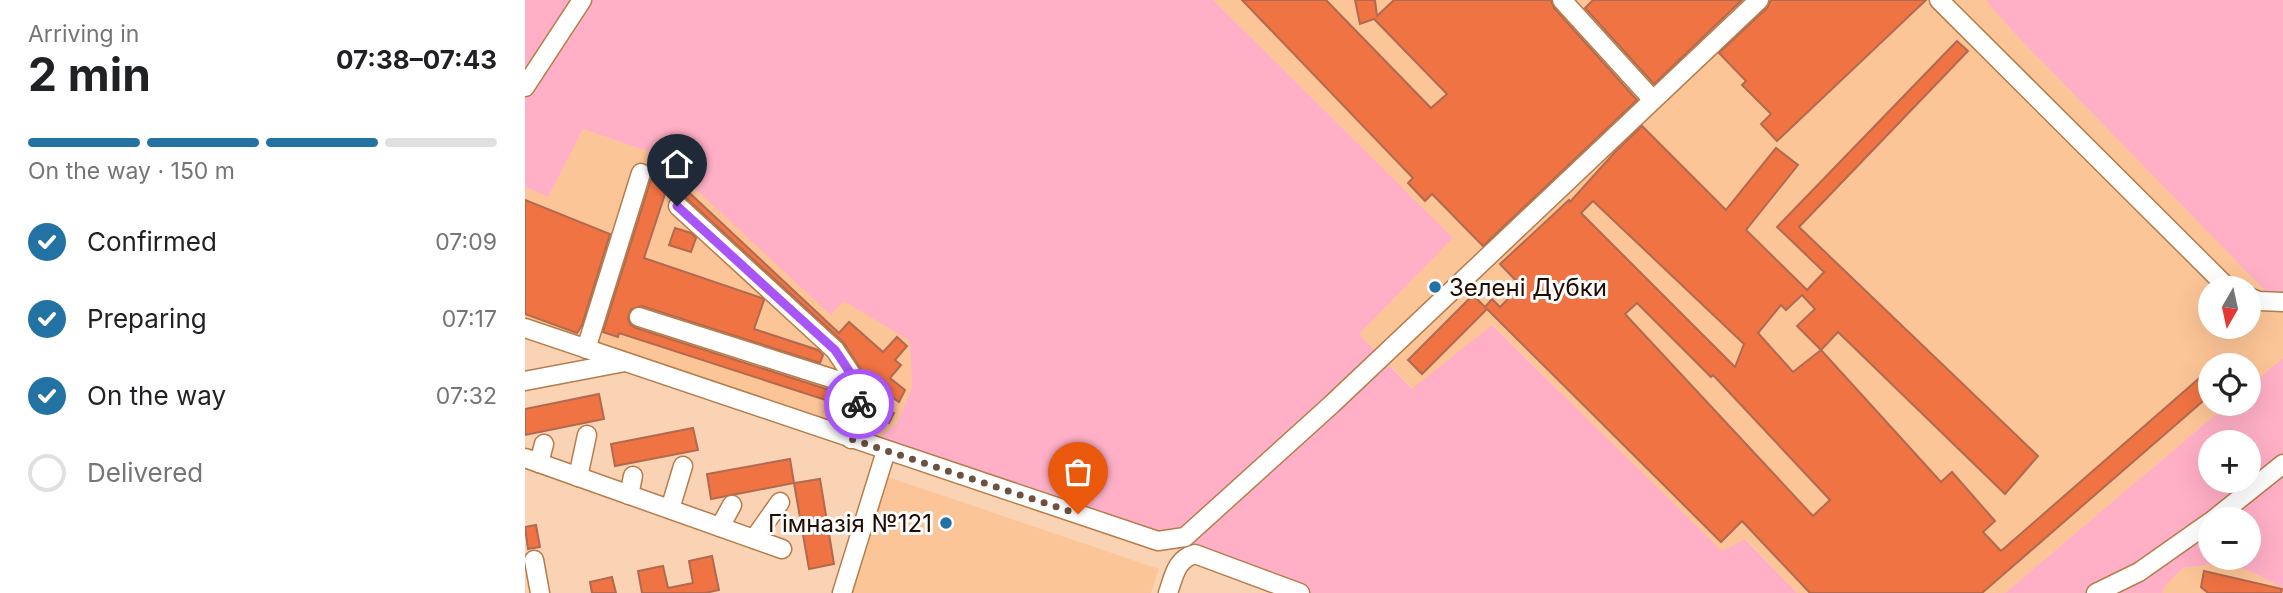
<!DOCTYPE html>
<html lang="en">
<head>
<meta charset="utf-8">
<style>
  :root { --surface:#fff; --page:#f6f6f6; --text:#202124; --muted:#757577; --line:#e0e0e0; --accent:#2272a4 }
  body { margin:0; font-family:Inter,sans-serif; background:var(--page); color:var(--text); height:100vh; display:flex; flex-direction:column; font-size:26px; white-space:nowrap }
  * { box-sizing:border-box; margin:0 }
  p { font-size:23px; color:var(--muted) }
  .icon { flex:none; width:38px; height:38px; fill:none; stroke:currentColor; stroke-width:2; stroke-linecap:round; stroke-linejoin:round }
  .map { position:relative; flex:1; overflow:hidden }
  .sheet { display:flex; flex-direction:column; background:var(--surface); width:525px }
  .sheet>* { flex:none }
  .needle { width:46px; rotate:189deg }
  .buttons { position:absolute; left:1673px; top:276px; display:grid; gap:14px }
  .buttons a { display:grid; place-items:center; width:63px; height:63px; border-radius:50%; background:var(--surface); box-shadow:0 7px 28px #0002; font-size:35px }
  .pin { position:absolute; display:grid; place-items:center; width:60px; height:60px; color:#fff; margin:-72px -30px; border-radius:50% 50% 50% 0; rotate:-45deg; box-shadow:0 0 7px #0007 }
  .pin .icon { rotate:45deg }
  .courier { position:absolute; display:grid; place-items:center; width:70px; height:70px; margin:-35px; border:5px solid #a855f7; border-radius:50%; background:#fff; color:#222; box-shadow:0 2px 9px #0007 }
  .headline em { font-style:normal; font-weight:700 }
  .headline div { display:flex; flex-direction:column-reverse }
  .headline { display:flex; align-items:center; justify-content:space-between; height:119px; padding:0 28px }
  h1 { font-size:46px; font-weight:700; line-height:52px }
  .bar { display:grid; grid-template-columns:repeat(4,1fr); gap:10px 7px; align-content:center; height:84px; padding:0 28px }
  .bar i { height:9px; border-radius:5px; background:var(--line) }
  .bar .active { background:var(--accent) }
  .bar p { grid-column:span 4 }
  ol { padding:0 28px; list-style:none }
  li { display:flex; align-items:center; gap:21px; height:77px }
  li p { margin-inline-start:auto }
  li .icon { padding:7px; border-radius:50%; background:var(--accent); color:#fff; stroke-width:4 }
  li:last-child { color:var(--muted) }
  li i { width:38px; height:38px; border:4px solid var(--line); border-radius:50% }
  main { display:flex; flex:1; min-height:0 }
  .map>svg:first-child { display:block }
</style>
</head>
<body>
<main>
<section class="sheet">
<div class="headline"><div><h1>2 min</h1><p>Arriving in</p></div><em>07:38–07:43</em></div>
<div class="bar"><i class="active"></i><i class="active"></i><i class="active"></i><i></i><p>On the way · 150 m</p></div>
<ol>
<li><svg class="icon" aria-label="check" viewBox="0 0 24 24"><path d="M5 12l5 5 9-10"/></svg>Confirmed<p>07:09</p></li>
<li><svg class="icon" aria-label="check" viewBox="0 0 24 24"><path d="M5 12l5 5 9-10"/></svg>Preparing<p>07:17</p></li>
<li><svg class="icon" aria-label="check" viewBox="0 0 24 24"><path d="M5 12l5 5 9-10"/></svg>On the way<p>07:32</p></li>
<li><i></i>Delivered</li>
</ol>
</section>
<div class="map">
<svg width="1758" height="593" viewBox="0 0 1758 593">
  <rect width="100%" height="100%" fill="#f9d3b4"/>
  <g fill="#fcc597" fill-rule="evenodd">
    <path d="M 688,0 L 1461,0 L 1491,35 L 1758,309 L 1758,358 L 1724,387 L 1724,366 L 1685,366 L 1685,404 L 1703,404 L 1480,593 L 1272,593 L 1221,539 L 1197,552 L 968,325 L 888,389 L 834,334 L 928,238 ZM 1685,289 L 1724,289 L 1724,327 L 1685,327 Z"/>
    <path d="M 58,129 L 134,155 L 306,314 L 319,300 L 385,341 L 387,388 L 372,423 L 356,436 L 0,319 L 0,187 L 23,197 Z"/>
    <path d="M 360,476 L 634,569 L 626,593 L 326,593 Z"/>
    <path d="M 1687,564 L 1721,569 L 1758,588 L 1758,593 L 1637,593 L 1639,587 L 1658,568 Z"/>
  </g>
  <g fill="#ffafc6" fill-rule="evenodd">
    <path d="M 0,0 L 51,0 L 0,79 Z"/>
    <path d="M 57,0 L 688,0 L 928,238 L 834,334 L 887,389 L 967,325 L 1197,551 L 1220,539 L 1272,593 L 775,593 L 633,541 L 0,328 L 0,319 L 356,436 L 372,423 L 387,388 L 385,341 L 319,301 L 306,315 L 134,155 L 58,129 L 23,197 L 0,187 L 0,87 Z"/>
    <path d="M 1461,0 L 1758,0 L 1758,309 L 1491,35 Z"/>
    <path d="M 1758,358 L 1758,464 L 1571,593 L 1480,593 L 1703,404 L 1724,404 L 1724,387 ZM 1685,443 L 1724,443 L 1724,481 L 1685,481 Z"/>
    <path d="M 1758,470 L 1758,588 L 1721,569 L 1687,564 L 1658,568 L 1639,587 L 1637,593 L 1582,593 L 1685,529 L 1685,558 L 1724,558 L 1724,520 L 1696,520 Z"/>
  </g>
  <g fill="#f07343" stroke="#b16a50" stroke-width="2" fill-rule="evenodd">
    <path d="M 717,0 L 801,0 L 906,108 L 922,94 L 849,19 L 835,24 L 830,0 L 850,0 L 852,16 L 869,0 L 1026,0 L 1029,8 L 1112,100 L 958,246 L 907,194 L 900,201 L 883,183 L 888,178 Z"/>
    <path d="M 1068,0 L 1217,0 L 1129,84 L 1060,8 Z"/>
    <path d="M 1246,0 L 1401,0 L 1252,141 L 1236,124 L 1246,114 L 1217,85 L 1221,81 L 1194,53 L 1242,8 Z"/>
    <path d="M 1432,41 L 1443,51 L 1274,227 L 1513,456 L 1480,494 L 1313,332 L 1296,350 L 1416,482 L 1427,472 L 1470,521 L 1458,532 L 1476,551 L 1678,375 L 1685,383 L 1685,395 L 1457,593 L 1285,593 L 1217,521 L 1196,542 L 962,309 L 897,374 L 883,360 L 948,295 L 960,307 L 967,299 L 975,307 L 996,286 L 975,264 L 1044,200 L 1045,202 L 1090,152 L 1117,126 L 1201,210 L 1251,148 L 1273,165 L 1221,230 L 1282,290 L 1299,272 L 1252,227 ZM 1068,201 L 1219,344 L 1210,367 L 1056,213 ZM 1277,295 L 1290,309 L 1272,326 L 1296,350 L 1268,372 L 1233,333 L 1256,305 L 1261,310 ZM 1112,303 L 1186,377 L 1188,375 L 1305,500 L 1288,516 L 1100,314 Z"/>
    <path d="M 125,166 L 140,170 L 314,333 L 324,322 L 358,352 L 372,337 L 382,346 L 370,360 L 376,365 L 365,378 L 380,390 L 374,402 L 343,380 L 318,342 L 161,198 L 150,195 L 142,188 L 119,258 L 237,298 L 239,300 L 229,329 L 293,350 L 298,355 L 295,363 L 117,306 L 106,309 L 103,319 L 105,324 L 111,328 L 323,396 L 322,407 L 94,333 L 93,337 L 78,332 L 127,176 Z"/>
    <path d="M 0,200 L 85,234 L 57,325 L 52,333 L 0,314 Z"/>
    <path d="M 150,228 L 166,233 L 171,238 L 166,252 L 144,245 Z"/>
    <path d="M 74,394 L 79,419 L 0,435 L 0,409 Z"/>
    <path d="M 345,404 L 369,413 L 364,423 L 343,416 Z"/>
    <path d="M 168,428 L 173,450 L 90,466 L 86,444 Z"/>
    <path d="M 265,459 L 269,483 L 186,499 L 182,474 Z"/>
    <path d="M 295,479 L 309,564 L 284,569 L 269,483 Z"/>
    <path d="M 11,525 L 15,547 L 3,549 L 0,527 Z"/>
    <path d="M 187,556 L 194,590 L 180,593 L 117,593 L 113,571 L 138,566 L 143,588 L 168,583 L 164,561 Z"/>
    <path d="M 1679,571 L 1757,589 L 1756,593 L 1683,593 L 1676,587 Z"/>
    <path d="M 87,577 L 91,593 L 67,593 L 65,582 Z"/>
  </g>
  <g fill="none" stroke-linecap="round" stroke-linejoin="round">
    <g stroke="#b67c49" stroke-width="21">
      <g id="minor">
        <path d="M 1037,0 L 1128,100"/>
        <path d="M 1414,0 L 1704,289"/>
        <path d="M 0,87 L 57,0"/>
        <path d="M 153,206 L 310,350 L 332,383 L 335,394 L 330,428 L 326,439"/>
        <path d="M 1724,297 L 1734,301 L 1758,302"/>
        <path d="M 114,317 L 334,387"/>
        <path d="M 0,328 L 633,541 L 660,537 L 806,405 L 1234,0"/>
        <path d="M 61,349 L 116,173"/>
        <path d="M 0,381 L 100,362"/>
        <path d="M 0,458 L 257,549"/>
        <path d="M 14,463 L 19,444"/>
        <path d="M 53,477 L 62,435"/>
        <path d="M 104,495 L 108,476"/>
        <path d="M 145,509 L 158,466"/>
        <path d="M 1688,520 L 1758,464"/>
        <path d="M 195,527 L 207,505"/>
        <path d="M 229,539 L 255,502"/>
        <path d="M 9,560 L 15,593"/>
        <path d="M 317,593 L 361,451"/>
        <path d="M 643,593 C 649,576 651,559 670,554 L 775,593"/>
        <path d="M 1571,593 L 1614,572 L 1685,522"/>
      </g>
    </g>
    <use href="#minor" stroke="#fff" stroke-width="18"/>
  </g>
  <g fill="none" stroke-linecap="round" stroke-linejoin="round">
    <path stroke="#6d523f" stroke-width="7" stroke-dasharray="0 12.6" d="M 334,404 L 330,428 L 326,439 L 553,514"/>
    <path stroke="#a855f7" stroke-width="9" d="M 152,206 L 310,350 L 332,383 L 335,394 L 334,404"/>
  </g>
  <g fill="#2272a4" stroke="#fcfcfc" stroke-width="2.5">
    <circle cx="910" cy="287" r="7"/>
    <circle cx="421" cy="523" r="7"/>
  </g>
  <g text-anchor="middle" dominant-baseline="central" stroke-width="6" stroke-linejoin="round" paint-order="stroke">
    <g font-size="24" fill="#220c00" stroke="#fcfcfc" text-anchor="start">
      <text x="924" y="287">Зелені Дубки</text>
      <text x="407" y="523" text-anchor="end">Гімназія №121</text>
    </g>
  </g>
</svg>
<div class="buttons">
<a><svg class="needle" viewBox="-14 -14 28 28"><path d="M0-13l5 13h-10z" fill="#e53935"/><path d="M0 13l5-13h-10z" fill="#757577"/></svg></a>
<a><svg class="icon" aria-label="locate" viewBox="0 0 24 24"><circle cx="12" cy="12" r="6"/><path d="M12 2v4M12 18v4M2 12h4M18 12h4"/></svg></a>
<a>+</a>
<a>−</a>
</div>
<div class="pin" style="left:553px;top:514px;background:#ea580c"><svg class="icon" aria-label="bag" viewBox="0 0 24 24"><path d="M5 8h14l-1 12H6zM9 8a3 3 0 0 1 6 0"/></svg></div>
<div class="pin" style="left:152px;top:206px;background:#1f2937"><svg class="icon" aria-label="home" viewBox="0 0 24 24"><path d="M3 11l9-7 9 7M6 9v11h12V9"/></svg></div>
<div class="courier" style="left:334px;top:404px"><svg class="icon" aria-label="bike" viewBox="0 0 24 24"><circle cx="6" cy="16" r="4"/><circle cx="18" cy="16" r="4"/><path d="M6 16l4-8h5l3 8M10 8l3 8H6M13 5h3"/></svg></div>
</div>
</main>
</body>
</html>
